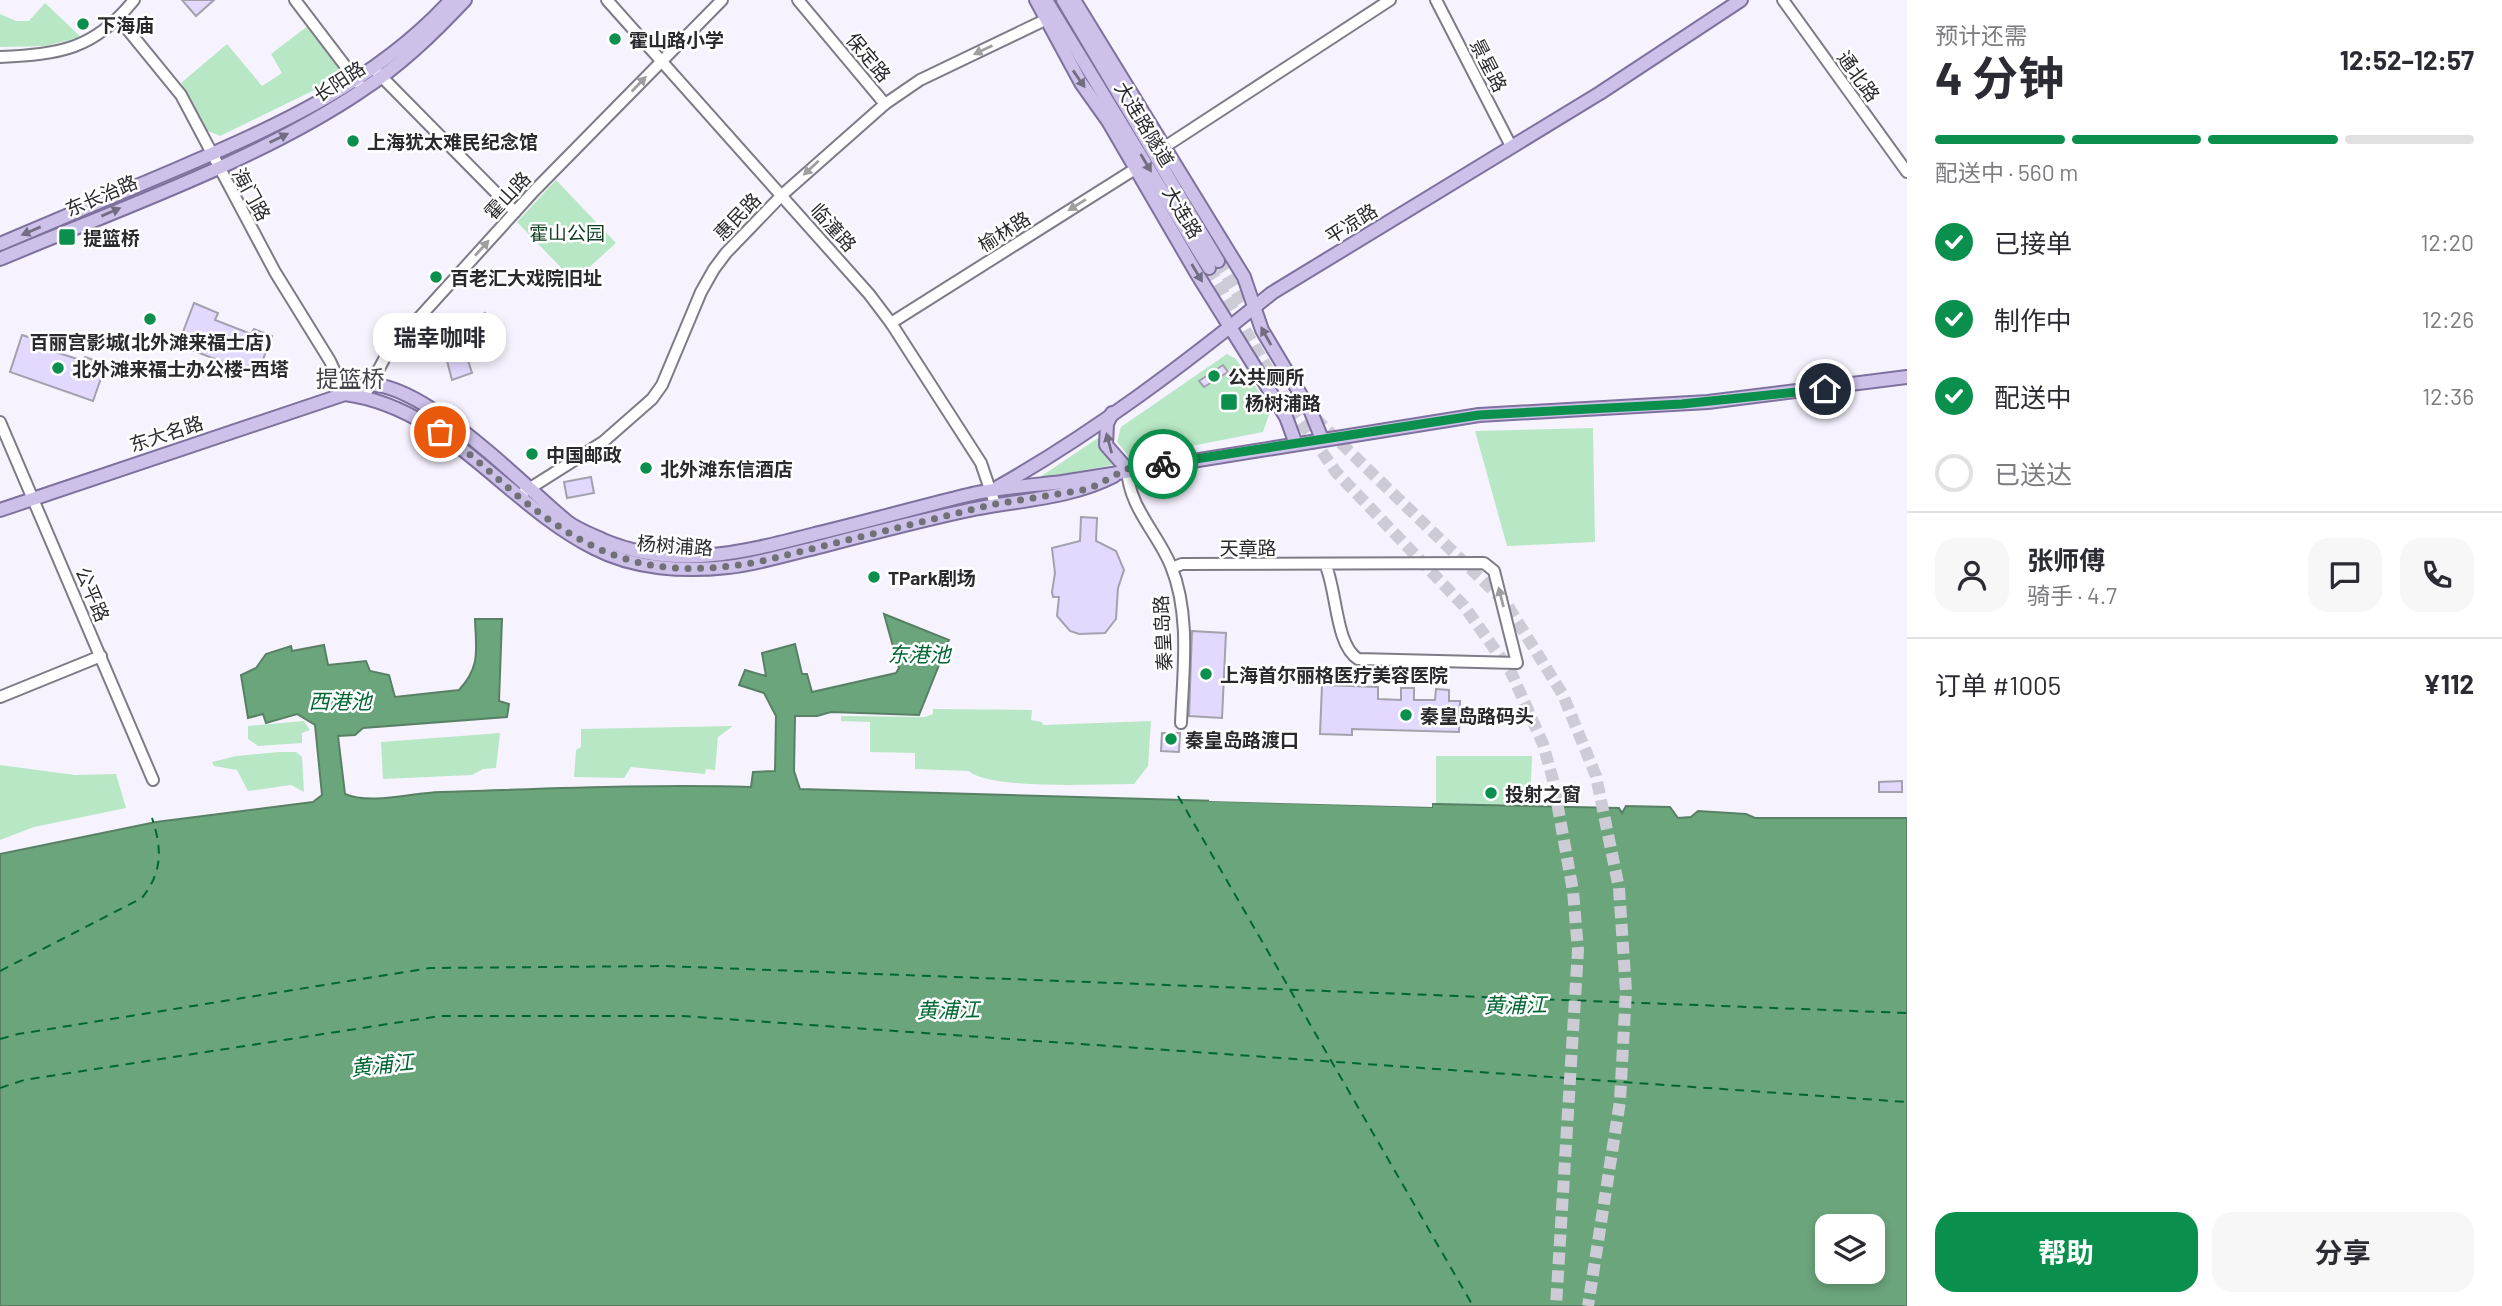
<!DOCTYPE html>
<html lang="zh">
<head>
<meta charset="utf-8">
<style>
  :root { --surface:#fff; --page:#f7f7f7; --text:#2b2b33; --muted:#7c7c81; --line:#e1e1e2; --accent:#0a8f4c }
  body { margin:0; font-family:Barlow,"Noto Sans SC",sans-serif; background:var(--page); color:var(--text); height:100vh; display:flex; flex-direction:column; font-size:26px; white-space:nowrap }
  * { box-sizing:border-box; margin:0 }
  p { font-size:23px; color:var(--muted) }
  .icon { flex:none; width:38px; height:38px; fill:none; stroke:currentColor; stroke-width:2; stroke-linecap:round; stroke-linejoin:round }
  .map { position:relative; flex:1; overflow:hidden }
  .panel { display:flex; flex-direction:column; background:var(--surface); width:595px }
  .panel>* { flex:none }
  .buttons { position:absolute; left:1815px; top:1214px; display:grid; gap:14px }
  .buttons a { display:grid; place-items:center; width:70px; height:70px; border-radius:14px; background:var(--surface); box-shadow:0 4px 10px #0003; font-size:35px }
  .pin { position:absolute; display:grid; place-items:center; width:60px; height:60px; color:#fff; margin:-30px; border:4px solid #fff; border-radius:50%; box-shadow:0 2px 7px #0007 }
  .courier { position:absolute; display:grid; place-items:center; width:70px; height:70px; margin:-35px; border:5px solid #0a8f4c; border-radius:50%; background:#fff; color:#222; box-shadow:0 2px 9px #0007 }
  .bubble { position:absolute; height:49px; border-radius:21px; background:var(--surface); box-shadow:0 4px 10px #0003; font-size:23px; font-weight:700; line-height:49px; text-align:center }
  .head em { font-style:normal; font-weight:700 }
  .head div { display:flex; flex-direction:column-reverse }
  .head { display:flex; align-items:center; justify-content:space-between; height:119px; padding:0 28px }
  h1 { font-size:46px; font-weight:700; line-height:52px }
  .bar { display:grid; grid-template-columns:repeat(4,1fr); gap:10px 7px; align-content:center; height:84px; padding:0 28px }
  .bar i { height:9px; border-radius:5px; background:var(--line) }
  .bar .current { background:var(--accent) }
  .bar p { grid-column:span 4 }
  .line { display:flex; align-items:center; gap:18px; padding:0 28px; border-top:2px solid var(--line) }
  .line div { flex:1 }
  .round { display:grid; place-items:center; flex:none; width:74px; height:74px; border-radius:21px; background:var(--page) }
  ol { padding:0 28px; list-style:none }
  li { display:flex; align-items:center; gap:21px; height:77px }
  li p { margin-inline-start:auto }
  li .icon { padding:7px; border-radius:50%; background:var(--accent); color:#fff; stroke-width:4 }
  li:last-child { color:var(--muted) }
  li i { width:38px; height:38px; border:4px solid var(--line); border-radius:50% }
  .primary-button { display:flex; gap:14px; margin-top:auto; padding:14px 28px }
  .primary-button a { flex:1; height:80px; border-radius:21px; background:var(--accent); color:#fff; font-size:28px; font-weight:700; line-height:80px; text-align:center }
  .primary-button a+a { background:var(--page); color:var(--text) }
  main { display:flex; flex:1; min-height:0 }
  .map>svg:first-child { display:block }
</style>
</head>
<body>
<main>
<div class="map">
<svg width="1907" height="1306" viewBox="0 0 1907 1306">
  <rect width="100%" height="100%" fill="#f6f3ff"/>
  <g fill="#b8e7c5">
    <path d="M 45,3 L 81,37 L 46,46 L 0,47 L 0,14 L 16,21 L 29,21 Z"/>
    <path d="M 309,25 L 336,63 L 339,70 L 337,79 L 220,136 L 206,130 L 181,83 L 227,44 L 262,86 L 282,73 L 271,54 Z"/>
    <path d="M 556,180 L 616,243 L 574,281 L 517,222 Z"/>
    <path d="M 1227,354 L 1236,359 L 1271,409 L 1263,432 L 1130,458 L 1117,442 L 1121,427 Z"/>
    <path d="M 1593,428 L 1595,542 L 1507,546 L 1475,431 Z"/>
    <path d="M 1101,436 L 1112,465 L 1037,479 Z"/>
    <path d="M 933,709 L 1032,710 L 1031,720 L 1042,722 L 1043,725 L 1151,721 L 1148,766 L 1134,784 C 1102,784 989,790 969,771 L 915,769 L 915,753 L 870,752 L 870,722 L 841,721 L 841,716 L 925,717 L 933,714 Z"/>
    <path d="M 304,721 L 310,730 L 302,733 L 302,743 L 258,746 L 248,739 L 248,726 Z"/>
    <path d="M 733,726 L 718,737 L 715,770 L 706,769 L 705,774 L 631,767 L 624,778 L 574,777 L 576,750 L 581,747 L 581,729 Z"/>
    <path d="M 500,733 L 496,768 L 483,769 L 472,775 L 383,779 L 381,742 Z"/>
    <path d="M 279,752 L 296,752 L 302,757 L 304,792 L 291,785 L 248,791 L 237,770 L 214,766 L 212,762 L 236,756 Z"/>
    <path d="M 1436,756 L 1532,756 L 1530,806 L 1436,804 Z"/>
    <path d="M 0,765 L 75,775 L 116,774 L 126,808 L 34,827 L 0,840 Z"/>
  </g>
  <path fill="#6ba57c" stroke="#588064" stroke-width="2" fill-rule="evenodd" d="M 884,614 L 949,640 L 919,715 L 831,712 L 817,716 L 795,716 L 794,771 L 800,789 L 1432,807 L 1432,804 L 1436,804 L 1619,808 L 1622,813 L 1626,806 L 1670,807 L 1678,818 L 1691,817 L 1698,811 L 1746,814 L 1755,818 L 1907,818 L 1907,1306 L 0,1306 L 0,854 L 156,822 L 313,802 L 322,795 L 315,725 L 297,714 L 266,723 L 263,714 L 248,718 L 241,675 L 256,668 L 266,654 L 291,646 L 292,651 L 324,645 L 328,665 L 366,661 L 370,671 L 389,675 L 395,697 L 459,690 C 481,666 476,650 475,619 L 502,619 L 499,701 L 509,704 L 507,717 L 363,728 L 355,735 L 338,736 L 345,794 C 371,805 411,793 440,792 C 544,789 647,784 751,787 L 753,772 L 775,771 L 776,716 L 764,693 L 739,685 L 745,670 L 766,676 L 762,653 L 795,644 L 802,674 L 807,674 L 812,692 L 896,673 L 899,668 ZM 1827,1227 L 1872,1227 L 1872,1272 L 1827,1272 Z"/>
  <path fill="#f6f3ff" d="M 1209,797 L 1429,804 L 1432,800 L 1432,807 L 1209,801 Z"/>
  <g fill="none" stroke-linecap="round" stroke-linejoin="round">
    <g stroke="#006734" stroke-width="2" stroke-dasharray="9 7" stroke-linecap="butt">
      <path d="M 1178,796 L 1473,1306"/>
      <path d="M 0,971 L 142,898 C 163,871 162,849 152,818"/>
      <path d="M 0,1039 L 18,1034 L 430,968 L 665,966 L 1907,1013"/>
      <path d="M 0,1088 L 24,1080 L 440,1016 L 682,1016 L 1907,1102"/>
    </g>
  </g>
  <g fill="#e3d9ff" stroke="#a3a1ac" stroke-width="2">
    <path d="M 182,0 L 214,0 L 196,16 Z"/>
    <path d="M 194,303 L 218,313 L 215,320 L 251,334 L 254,329 L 272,336 L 257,375 L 178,345 Z"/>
    <path d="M 485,313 L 495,331 L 473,346 L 467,357 L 472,373 L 452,380 L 447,361 L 438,356 L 433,342 L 421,331 L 435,315 L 444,325 L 453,322 L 465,326 Z"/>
    <path d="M 22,335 L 43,342 L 42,348 L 84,361 L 85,357 L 106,364 L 93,401 L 10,372 Z"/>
    <path d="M 1223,365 L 1228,372 L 1204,387 L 1199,381 Z"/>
    <path d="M 591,477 L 594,493 L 567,498 L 564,482 Z"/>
    <path d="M 1081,517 L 1097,518 L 1096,541 L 1116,551 L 1124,570 L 1118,588 L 1116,619 L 1105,633 L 1079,634 L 1070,631 L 1057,616 L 1059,597 L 1053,597 L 1052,592 L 1055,573 L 1052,548 L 1080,541 Z"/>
    <path d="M 1192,631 L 1226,633 L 1222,718 L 1189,716 Z"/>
    <path d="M 1322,685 L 1378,687 L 1378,699 L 1401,700 L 1401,688 L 1414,688 L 1414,700 L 1435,700 L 1436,689 L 1449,690 L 1449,701 L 1460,701 L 1459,732 L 1352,729 L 1352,735 L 1320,734 Z"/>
    <path d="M 1162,733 L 1180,733 L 1179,752 L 1161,751 Z"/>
    <path d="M 1902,781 L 1902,792 L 1879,792 L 1879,782 Z"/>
  </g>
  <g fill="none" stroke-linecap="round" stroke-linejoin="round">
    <g stroke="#cdcbd5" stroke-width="12" stroke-dasharray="12 6" stroke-linecap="butt">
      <path d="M 1218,261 L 1253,320"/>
      <path d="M 1209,268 L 1287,402 L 1336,472 L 1464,606 L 1511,672 L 1543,744 L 1553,780 L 1573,891 L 1578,950 L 1556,1306"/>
      <path d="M 1315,418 L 1506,603 L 1563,695 L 1596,776 L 1619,888 L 1626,991 L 1620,1101 L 1588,1306"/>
    </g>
    <g stroke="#7e7b86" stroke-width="14">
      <g id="minor">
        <path d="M 295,0 L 359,84"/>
        <path d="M 607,0 L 869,294 L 891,323 L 981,463 L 995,504"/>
        <path d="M 798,0 L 885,104"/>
        <path d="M 1436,0 L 1511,146"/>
        <path d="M 1783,0 L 1907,172"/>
        <path d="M 119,19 L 181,95 L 275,272 L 330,361 L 345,394"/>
        <path d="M 0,57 C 60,54 94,50 134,0"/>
        <path d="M 376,71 L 515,212"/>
        <path d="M 1163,148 L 1390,0"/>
        <path d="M 891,323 L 1135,169"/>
        <path d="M 367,391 L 388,352 L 534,191 L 722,0"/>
        <path d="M 0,422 L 153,780"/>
        <path d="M 1127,469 C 1129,508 1157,532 1171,566 C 1191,615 1183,672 1181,723"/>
        <path d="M 524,492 L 603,442 L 652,399 L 662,385 L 701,292 L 714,269 L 726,253 L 782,195 L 885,104 L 920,80 L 1045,20"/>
        <path d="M 1172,568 L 1182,564 L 1484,563 L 1494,571 L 1517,663 L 1358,659 C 1335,645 1337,589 1325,564"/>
        <path d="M 0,697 L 101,656"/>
      </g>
    </g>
    <g stroke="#7e719e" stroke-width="16">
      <g id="major">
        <path d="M 1036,0 L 1081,83 L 1108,121 L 1197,274 L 1286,417 L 1296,444"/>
        <path d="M 1046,0 L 1209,268"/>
        <path d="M 1063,0 L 1218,261"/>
        <path d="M 1074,0 L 1244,277 L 1262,330 L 1311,412 L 1322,439"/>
        <path d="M 0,244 C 59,219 118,194 177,169 C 277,126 376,82 451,0"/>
        <path d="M 0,259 C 116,210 257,161 361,91 C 400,66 433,34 465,0"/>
        <path d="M 345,394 C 393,346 531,494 569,523 C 579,530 592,535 603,540 C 676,571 745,552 819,533 C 869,521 918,507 968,495 C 999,487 1031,486 1062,482 L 1479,415 L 1708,402 L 1907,377"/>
        <path d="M 1112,413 L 1107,424 L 1106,445 L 1127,469"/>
        <path d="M 998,487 C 1095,432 1186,363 1272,293 L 1600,93 L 1741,0"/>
        <path d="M 0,510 L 345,394 C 448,408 505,503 594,548 C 634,569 684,572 728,567 C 757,564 784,555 811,549 C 861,536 910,523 960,512 C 1011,500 1068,500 1114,476"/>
      </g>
    </g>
    <use href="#minor" stroke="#fff" stroke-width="10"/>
    <use href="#major" stroke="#cdc1e9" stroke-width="12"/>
  </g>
  <defs><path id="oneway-solid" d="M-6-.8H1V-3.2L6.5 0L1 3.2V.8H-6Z" transform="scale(1.75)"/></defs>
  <g fill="#9f9fa0">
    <use href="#oneway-solid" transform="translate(983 50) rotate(154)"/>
    <use href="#oneway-solid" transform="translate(639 84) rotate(-46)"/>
    <use href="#oneway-solid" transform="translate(811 168) rotate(137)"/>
    <use href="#oneway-solid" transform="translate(1077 205) rotate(148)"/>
    <use href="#oneway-solid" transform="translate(482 248) rotate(-48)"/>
    <use href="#oneway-solid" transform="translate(1501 597) rotate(-104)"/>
  </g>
  <g fill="#736d82">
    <use href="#oneway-solid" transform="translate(1079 79) rotate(55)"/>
    <use href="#oneway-solid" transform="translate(279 138) rotate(-26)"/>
    <use href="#oneway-solid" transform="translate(1146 163) rotate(59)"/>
    <use href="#oneway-solid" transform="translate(111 212) rotate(-23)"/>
    <use href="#oneway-solid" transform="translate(31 231) rotate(157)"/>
    <use href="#oneway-solid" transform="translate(1197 273) rotate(59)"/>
    <use href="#oneway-solid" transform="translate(1266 336) rotate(-119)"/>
    <use href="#oneway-solid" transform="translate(1109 443) rotate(-105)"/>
  </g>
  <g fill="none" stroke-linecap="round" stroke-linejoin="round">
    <path stroke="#717076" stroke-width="7" stroke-dasharray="0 12.6" d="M 440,432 C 468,451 493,475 519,497 C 598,561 656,580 758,562 L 995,504 L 1089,489 L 1127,469 L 1163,464"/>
    <path stroke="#0a8f4c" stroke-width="9" d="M 1163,464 L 1479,415 L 1682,404 L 1825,389"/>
  </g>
  <g fill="#0a8f4c" stroke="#fff" stroke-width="2.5">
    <circle cx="83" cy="24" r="7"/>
    <circle cx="615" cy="39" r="7"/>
    <circle cx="353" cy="141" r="7"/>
    <rect x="58" y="228" width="18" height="18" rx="3.5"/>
    <circle cx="436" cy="277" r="7"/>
    <circle cx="150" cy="319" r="7"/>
    <circle cx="58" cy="368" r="7"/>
    <circle cx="1214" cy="376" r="7"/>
    <rect x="1220" y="393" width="18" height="18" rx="3.5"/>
    <circle cx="532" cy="454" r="7"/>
    <circle cx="646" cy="468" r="7"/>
    <circle cx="874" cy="577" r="7"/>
    <circle cx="1206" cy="674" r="7"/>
    <circle cx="1406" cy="715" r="7"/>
    <circle cx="1171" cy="739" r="7"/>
    <circle cx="1491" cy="793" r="7"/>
  </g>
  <g text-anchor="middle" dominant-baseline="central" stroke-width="5" stroke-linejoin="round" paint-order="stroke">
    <g font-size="19" font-weight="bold" fill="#2a292d" stroke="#fff" text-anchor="start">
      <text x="97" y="24">下海庙</text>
      <text x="629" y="39">霍山路小学</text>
      <text x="367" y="141">上海犹太难民纪念馆</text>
      <text x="83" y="237">提篮桥</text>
      <text x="450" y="277">百老汇大戏院旧址</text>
      <text x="150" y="341" text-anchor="middle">百丽宫影城(北外滩来福士店)</text>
      <text x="72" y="368">北外滩来福士办公楼-西塔</text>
      <text x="1228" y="376">公共厕所</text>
      <text x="1245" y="402">杨树浦路</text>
      <text x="546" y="454">中国邮政</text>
      <text x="660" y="468">北外滩东信酒店</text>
      <text x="888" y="577">TPark剧场</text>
      <text x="1220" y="674">上海首尔丽格医疗美容医院</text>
      <text x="1420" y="715">秦皇岛路码头</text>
      <text x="1185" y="739">秦皇岛路渡口</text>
      <text x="1505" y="793">投射之窗</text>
    </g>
    <g font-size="19" fill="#2a292d" stroke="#fff">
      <text transform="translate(869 57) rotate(50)">保定路</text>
      <text transform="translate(1489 65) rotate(63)">景星路</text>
      <text transform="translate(1859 76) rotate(54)">通北路</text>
      <text transform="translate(339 81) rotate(-33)">长阳路</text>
      <text transform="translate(1145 124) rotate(59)">大连路隧道</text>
      <text transform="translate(252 194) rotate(61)">海门路</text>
      <text transform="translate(101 195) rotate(-23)">东长治路</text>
      <text transform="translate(507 195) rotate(-47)">霍山路</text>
      <text transform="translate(1183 212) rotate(59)">大连路</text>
      <text transform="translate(737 216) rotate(-46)">惠民路</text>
      <text transform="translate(1351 223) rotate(-32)">平凉路</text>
      <text transform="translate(834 227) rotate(48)">临潼路</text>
      <text transform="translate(1004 231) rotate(-32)">榆林路</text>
      <text transform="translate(166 433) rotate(-18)">东大名路</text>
      <text transform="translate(675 545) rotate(4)">杨树浦路</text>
      <text x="1248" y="547">天章路</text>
      <text transform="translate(93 594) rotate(67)">公平路</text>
      <text transform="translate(1162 633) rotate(-93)">秦皇岛路</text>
    </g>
    <g font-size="19" fill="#103e22" stroke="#fff">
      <text x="567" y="232">霍山公园</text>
    </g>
    <g font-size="21" font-style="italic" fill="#006734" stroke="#fff">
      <text x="919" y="653">东港池</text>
      <text x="340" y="700">西港池</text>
      <text transform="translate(1515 1004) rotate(-1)">黄浦江</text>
      <text transform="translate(948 1009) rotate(-1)">黄浦江</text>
      <text transform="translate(382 1064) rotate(-6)">黄浦江</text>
    </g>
    <g font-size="23" fill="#43414a" stroke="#fff">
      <text x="350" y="378">提篮桥</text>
    </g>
  </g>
</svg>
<div class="buttons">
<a><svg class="icon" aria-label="layers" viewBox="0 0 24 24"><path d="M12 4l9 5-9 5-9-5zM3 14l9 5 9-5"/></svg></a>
</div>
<div class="pin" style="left:440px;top:432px;background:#ea580c"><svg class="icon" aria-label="bag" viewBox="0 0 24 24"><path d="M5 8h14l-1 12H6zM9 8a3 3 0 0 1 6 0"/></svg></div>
<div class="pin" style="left:1825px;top:389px;background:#1f2937"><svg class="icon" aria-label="home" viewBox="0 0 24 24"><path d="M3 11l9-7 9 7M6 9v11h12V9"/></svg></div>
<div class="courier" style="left:1163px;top:464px"><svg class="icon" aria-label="bike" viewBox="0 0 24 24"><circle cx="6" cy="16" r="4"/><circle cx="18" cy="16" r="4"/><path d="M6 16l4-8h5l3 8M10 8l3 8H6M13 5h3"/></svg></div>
<div class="bubble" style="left:373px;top:313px;width:133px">瑞幸咖啡</div>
</div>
<section class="panel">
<div class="head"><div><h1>4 分钟</h1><p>预计还需</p></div><em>12:52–12:57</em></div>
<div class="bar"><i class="current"></i><i class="current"></i><i class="current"></i><i></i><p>配送中 · 560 m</p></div>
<ol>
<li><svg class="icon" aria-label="check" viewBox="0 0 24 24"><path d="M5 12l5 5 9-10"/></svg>已接单<p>12:20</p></li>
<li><svg class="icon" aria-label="check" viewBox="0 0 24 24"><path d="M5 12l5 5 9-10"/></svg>制作中<p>12:26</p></li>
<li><svg class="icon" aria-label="check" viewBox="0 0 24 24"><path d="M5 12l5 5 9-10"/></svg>配送中<p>12:36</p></li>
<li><i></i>已送达</li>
</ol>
<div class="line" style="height:126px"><a class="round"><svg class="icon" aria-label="person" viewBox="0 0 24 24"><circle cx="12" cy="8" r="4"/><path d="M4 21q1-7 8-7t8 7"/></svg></a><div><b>张师傅</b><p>骑手 · 4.7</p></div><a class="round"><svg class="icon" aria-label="chat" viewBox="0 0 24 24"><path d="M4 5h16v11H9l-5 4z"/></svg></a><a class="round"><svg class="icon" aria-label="phone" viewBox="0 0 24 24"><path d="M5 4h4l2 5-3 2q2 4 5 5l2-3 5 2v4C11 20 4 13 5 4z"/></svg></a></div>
<div class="line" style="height:91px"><div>订单 #1005</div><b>¥112</b></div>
<div class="primary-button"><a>帮助</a><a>分享</a></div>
</section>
</main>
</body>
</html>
